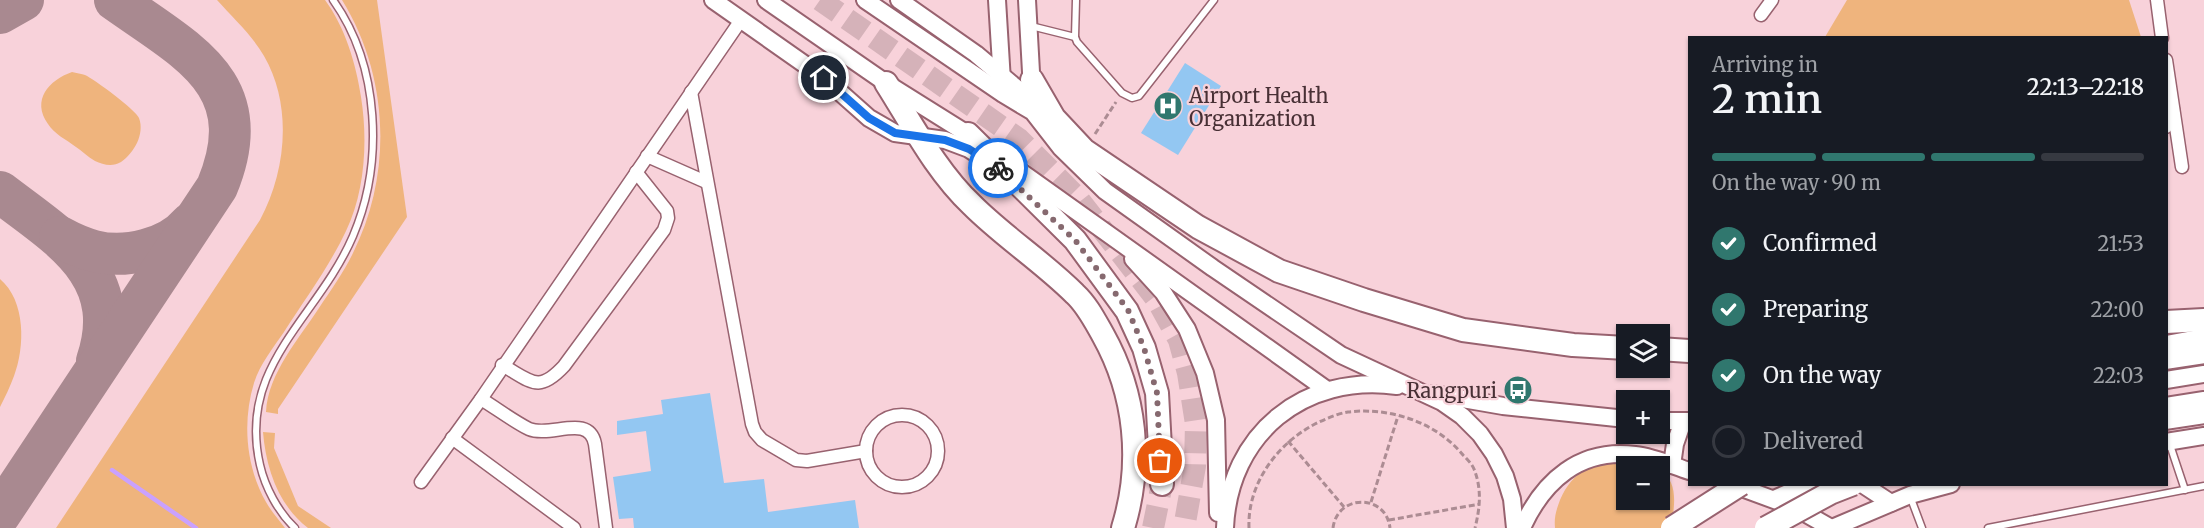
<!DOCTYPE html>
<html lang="en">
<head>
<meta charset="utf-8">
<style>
  :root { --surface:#171b24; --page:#242831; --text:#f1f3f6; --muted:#9ea1a6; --line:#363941; --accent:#30776e }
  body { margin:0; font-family:Merriweather,serif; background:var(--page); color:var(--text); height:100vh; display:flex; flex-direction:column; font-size:22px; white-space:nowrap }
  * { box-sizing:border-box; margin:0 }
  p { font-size:20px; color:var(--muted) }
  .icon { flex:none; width:33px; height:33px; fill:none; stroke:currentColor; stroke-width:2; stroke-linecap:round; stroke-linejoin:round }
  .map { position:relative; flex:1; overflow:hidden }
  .side { position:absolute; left:1688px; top:36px; width:480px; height:450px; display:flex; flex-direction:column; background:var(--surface); border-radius:0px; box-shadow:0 2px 4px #0004 }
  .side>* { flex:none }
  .controls { position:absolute; left:1616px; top:324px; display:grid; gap:12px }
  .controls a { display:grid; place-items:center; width:54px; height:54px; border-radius:0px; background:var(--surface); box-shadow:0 2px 4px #0004; font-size:30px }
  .pin { position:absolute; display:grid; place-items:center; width:51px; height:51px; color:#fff; margin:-26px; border:3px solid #fff; border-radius:50%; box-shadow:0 2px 6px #0007 }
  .courier { position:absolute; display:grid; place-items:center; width:60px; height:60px; margin:-30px; border:4px solid #1a73e8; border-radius:50%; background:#fff; color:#222; box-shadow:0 2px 8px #0007 }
  .headline em { font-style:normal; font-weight:600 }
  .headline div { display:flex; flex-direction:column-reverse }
  .headline { display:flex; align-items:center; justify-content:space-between; height:102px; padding:0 24px }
  h1 { font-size:39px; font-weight:600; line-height:45px }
  .bar { display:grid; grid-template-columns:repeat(4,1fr); gap:9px 6px; align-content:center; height:72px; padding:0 24px }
  .bar i { height:8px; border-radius:4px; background:var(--line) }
  .bar .on { background:var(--accent) }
  .bar p { grid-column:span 4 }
  ol { padding:0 24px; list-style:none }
  li { display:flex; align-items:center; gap:18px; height:66px }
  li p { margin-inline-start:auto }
  li .icon { padding:6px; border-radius:50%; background:var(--accent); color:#fff; stroke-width:4 }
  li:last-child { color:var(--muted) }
  li i { width:33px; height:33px; border:3px solid var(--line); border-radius:50% }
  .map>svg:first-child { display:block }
</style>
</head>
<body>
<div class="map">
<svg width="2204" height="528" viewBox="0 0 2204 528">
  <rect width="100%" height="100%" fill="#f8d2da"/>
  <g fill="#efb47d">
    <path d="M 217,0 L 325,0 C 345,27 356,64 361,97 C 368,140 365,192 346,231 C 329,267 305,299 284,332 C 273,348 260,364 254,383 C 242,422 246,467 266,502 C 271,511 279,520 285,528 L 56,528 L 260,220 C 286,172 293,106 264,56 C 252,35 233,18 217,0 Z"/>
    <path d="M 342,0 L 377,0 L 407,217 L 278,409 L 278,414 L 266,412 C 268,373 299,339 319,308 C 331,290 344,272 353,253 C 393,173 389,76 342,0 Z"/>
    <path d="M 1847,0 L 2129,0 L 2141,37 L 1825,37 Z"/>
    <path d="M 72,72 C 76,73 82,74 85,75 C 94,79 136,110 139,118 C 145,134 134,153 121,162 C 113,167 103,165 95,161 C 88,157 82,151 76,147 C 67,140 54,134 48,124 C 31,100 49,80 72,72 Z"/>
    <path d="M 0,279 C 26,301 25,347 14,376 C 10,387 5,397 0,407 Z"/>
    <path d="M 263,432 L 275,433 L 274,448 L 298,506 L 331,528 L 308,528 C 278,505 266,468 263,432 Z"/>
    <path d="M 1624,458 L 1654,466 L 1626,466 L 1626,500 L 1659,500 L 1659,470 C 1680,481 1674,508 1671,528 L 1555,528 C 1554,517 1556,511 1560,500 C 1573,470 1593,463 1624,458 Z"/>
  </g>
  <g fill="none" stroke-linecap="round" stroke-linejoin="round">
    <path stroke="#caa1fe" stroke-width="4.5" d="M 112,470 L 196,528"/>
    <g stroke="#a98990" stroke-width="42">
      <path d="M 0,13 L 23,0"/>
      <path d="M 0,192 C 60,238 126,274 97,361"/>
      <path d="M 60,237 C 71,243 82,248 94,251 C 125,259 169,249 190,224"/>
      <path d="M 0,514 L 217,187 C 260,84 188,52 115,0"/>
    </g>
  </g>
  <g fill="#93c7f2">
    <path d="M 1185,63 L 1221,86 L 1178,155 L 1141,133 Z"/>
    <path d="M 710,393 L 724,483 L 764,479 L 768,512 L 855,500 L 859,528 L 634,528 L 633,518 L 619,519 L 613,477 L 651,471 L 646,431 L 617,435 L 617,421 L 663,414 L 661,400 Z"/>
  </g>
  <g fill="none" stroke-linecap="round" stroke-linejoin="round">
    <g stroke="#d5b2b9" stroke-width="22" stroke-dasharray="22 11" stroke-linecap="butt">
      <path d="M 820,0 L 1019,139 L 1077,197 L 1157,300 L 1179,340 L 1188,373 L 1196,424 L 1195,466 L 1184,528"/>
      <path d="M 1153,528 L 1162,484"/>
    </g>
    <g stroke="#98626f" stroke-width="9">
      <g id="lane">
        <path d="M 1076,0 L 1075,37 L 1077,42 L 1122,93 L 1132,98 L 1139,96 L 1143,91 L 1214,0"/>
        <path d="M 1031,26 L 1075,37"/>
        <path d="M 2169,442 L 2185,490"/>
        <path d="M 1910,496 L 1922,528"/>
        <path d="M 295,528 C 278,512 265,487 260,465 C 237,365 318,318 353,236 C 384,163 380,66 333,0"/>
        <path d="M 1988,528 L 2204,486"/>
      </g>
    </g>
    <g stroke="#98626f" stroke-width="15">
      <g id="street">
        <path d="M 2157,0 L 2162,38"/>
        <path d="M 1761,15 L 1772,0"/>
        <path d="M 2166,60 L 2182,167"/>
        <path d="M 691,92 L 752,424 L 755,432 L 762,440 L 796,460 L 807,461 L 866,451"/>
        <path d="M 2166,127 L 2173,109"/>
        <path d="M 647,156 L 706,182"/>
        <path d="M 502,365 C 531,381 538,394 564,366 L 664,230 L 668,218 L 667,211 L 636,172"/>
        <path d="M 481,399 C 496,408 513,421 529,429 C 551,438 589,413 595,444 L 606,528"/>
        <circle cx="902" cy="451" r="36"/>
        <path d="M 452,438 L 574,528"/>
        <path d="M 421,482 L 481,399 L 741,20"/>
      </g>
    </g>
    <g stroke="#98626f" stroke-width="20">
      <g id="secondary">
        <path d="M 713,0 L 824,78 L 869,118 L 895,133 L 945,140 L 969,149 L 986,160"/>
        <path d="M 766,0 L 886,83 L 977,140"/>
        <path d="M 865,0 L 1003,94 L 1033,112 L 1061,148 L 1105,191 L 1213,268 L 1341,355 L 1442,402 L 1462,416 L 1480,434 L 1494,454 L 1505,476 L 1512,499 L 1515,528"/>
        <path d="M 899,0 L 976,54 L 1032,101"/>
        <path d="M 997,0 L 1002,81"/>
        <path d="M 1027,0 L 1032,90"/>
        <path d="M 1010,164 L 1327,390"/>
        <path d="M 1133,259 L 1163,292 L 1187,329 L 1205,373 L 1216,420 L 1218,513"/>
        <path d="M 2166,344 L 2204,337"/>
        <path d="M 2166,380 L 2204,374"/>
        <path d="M 1434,394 L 1503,406 L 1626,419"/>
        <path d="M 2166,406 L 2204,400"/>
        <path d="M 1659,421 L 1689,421"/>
        <path d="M 2166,442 L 2204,436"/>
        <path d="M 1672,465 L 1675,444 L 1683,421"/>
        <path d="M 1731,484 L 1796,508 L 1831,528"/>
        <path d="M 1862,484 L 1891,503"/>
        <path d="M 1774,499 L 1809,484"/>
        <path d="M 1225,528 C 1229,434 1304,373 1397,386"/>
        <path d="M 1522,528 C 1543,481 1580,448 1635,455 C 1654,457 1671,465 1689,471"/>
        <path d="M 1832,528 L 1910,495 L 1951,484"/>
      </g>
    </g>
    <g stroke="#98626f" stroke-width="26">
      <g id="highway">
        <path d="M 1032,80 L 1054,118 L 1084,150 L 1198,227 L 1279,271 L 1364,300 L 1463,330 L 1573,345 L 1626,348"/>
        <path d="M 886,83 C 912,124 936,171 972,205 C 1004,237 1043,262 1075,294 C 1087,305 1095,321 1103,335 C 1136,394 1143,463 1123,528"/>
        <path d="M 968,134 L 1075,240 L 1127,311 L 1144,348 L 1157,393 L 1162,484"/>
        <path d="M 2166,322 L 2204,320"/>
        <path d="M 1659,349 L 1689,351"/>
        <path d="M 2166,358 L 2204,352"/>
        <path d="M 2166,418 L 2204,412"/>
      </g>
    </g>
    <g stroke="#ac8c93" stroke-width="3" stroke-dasharray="6 3" stroke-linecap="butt">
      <path d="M 1095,134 L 1116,102"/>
      <path d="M 1288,441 L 1344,507"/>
      <path d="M 1371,502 L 1398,416"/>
      <path d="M 1389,520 L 1480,504"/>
      <path d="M 1249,528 C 1247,480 1283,436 1326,419 C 1333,416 1341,413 1348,412 C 1390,407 1436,422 1463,455 C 1467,459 1472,464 1474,469 C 1482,489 1480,508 1475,528"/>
      <path d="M 1333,528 C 1337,494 1386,493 1390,528"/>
    </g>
    <use href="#lane" stroke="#fff" stroke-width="6"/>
    <use href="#street" stroke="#fff" stroke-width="12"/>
    <use href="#secondary" stroke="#fff" stroke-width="16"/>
    <use href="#highway" stroke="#fff" stroke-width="22"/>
    <g stroke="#98626f" stroke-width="26" stroke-linecap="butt">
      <g id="highway-bridge">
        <path d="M 1672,528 L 1741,484"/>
        <path d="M 1766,528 L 1830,493 L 1853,484"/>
      </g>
    </g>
    <use href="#highway-bridge" stroke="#fff" stroke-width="22"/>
  </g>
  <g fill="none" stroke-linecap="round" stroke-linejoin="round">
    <path stroke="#86696f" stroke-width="6" stroke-dasharray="0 10.8" d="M 998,168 L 1075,240 L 1128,310 L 1144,348 L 1157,393 L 1160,461"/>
    <path stroke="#1a73e8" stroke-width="8" d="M 824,78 L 869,118 L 895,133 L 945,140 L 969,149 L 998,168"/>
  </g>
  <defs>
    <g id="hospital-disc" transform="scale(1.5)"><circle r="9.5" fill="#30776e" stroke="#f8d2da"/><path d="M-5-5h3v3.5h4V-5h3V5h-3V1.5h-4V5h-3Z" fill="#fff"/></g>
    <g id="bus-disc" transform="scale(1.5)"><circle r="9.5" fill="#30776e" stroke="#f8d2da"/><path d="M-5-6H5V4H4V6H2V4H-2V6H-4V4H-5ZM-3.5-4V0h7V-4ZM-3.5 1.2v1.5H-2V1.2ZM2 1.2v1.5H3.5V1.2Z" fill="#fff"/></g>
  </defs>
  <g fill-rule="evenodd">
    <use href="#hospital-disc" x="1168" y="106"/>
    <use href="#bus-disc" x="1518" y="390"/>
  </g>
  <g text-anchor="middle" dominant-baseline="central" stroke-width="4.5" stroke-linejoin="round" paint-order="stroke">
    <g font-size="20" fill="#483035" stroke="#f8d2da" text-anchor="start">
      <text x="1189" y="95">Airport Health<tspan x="1189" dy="23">Organization</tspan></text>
      <text x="1497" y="390" text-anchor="end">Rangpuri</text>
    </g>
  </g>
</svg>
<div class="controls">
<a><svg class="icon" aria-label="layers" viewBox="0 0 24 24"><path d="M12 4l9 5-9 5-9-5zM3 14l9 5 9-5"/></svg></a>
<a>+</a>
<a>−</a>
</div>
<div class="pin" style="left:1160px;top:461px;background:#ea580c"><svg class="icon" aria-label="bag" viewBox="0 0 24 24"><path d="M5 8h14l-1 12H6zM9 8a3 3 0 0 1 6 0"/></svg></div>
<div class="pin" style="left:824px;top:78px;background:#1f2937"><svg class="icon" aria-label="home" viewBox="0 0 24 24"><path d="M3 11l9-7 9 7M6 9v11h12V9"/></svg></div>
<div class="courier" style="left:998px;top:168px"><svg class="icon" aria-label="bike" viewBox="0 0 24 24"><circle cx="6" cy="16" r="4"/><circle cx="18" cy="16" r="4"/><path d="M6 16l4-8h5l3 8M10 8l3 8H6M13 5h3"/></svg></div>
<section class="side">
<div class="headline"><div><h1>2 min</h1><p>Arriving in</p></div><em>22:13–22:18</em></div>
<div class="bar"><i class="on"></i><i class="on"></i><i class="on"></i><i></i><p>On the way · 90 m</p></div>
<ol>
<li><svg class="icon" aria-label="check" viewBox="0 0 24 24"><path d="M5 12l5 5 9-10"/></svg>Confirmed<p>21:53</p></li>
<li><svg class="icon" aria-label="check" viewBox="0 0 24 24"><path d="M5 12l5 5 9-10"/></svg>Preparing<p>22:00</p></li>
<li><svg class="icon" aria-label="check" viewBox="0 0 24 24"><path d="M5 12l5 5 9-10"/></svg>On the way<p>22:03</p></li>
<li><i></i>Delivered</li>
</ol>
</section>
</div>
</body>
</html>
